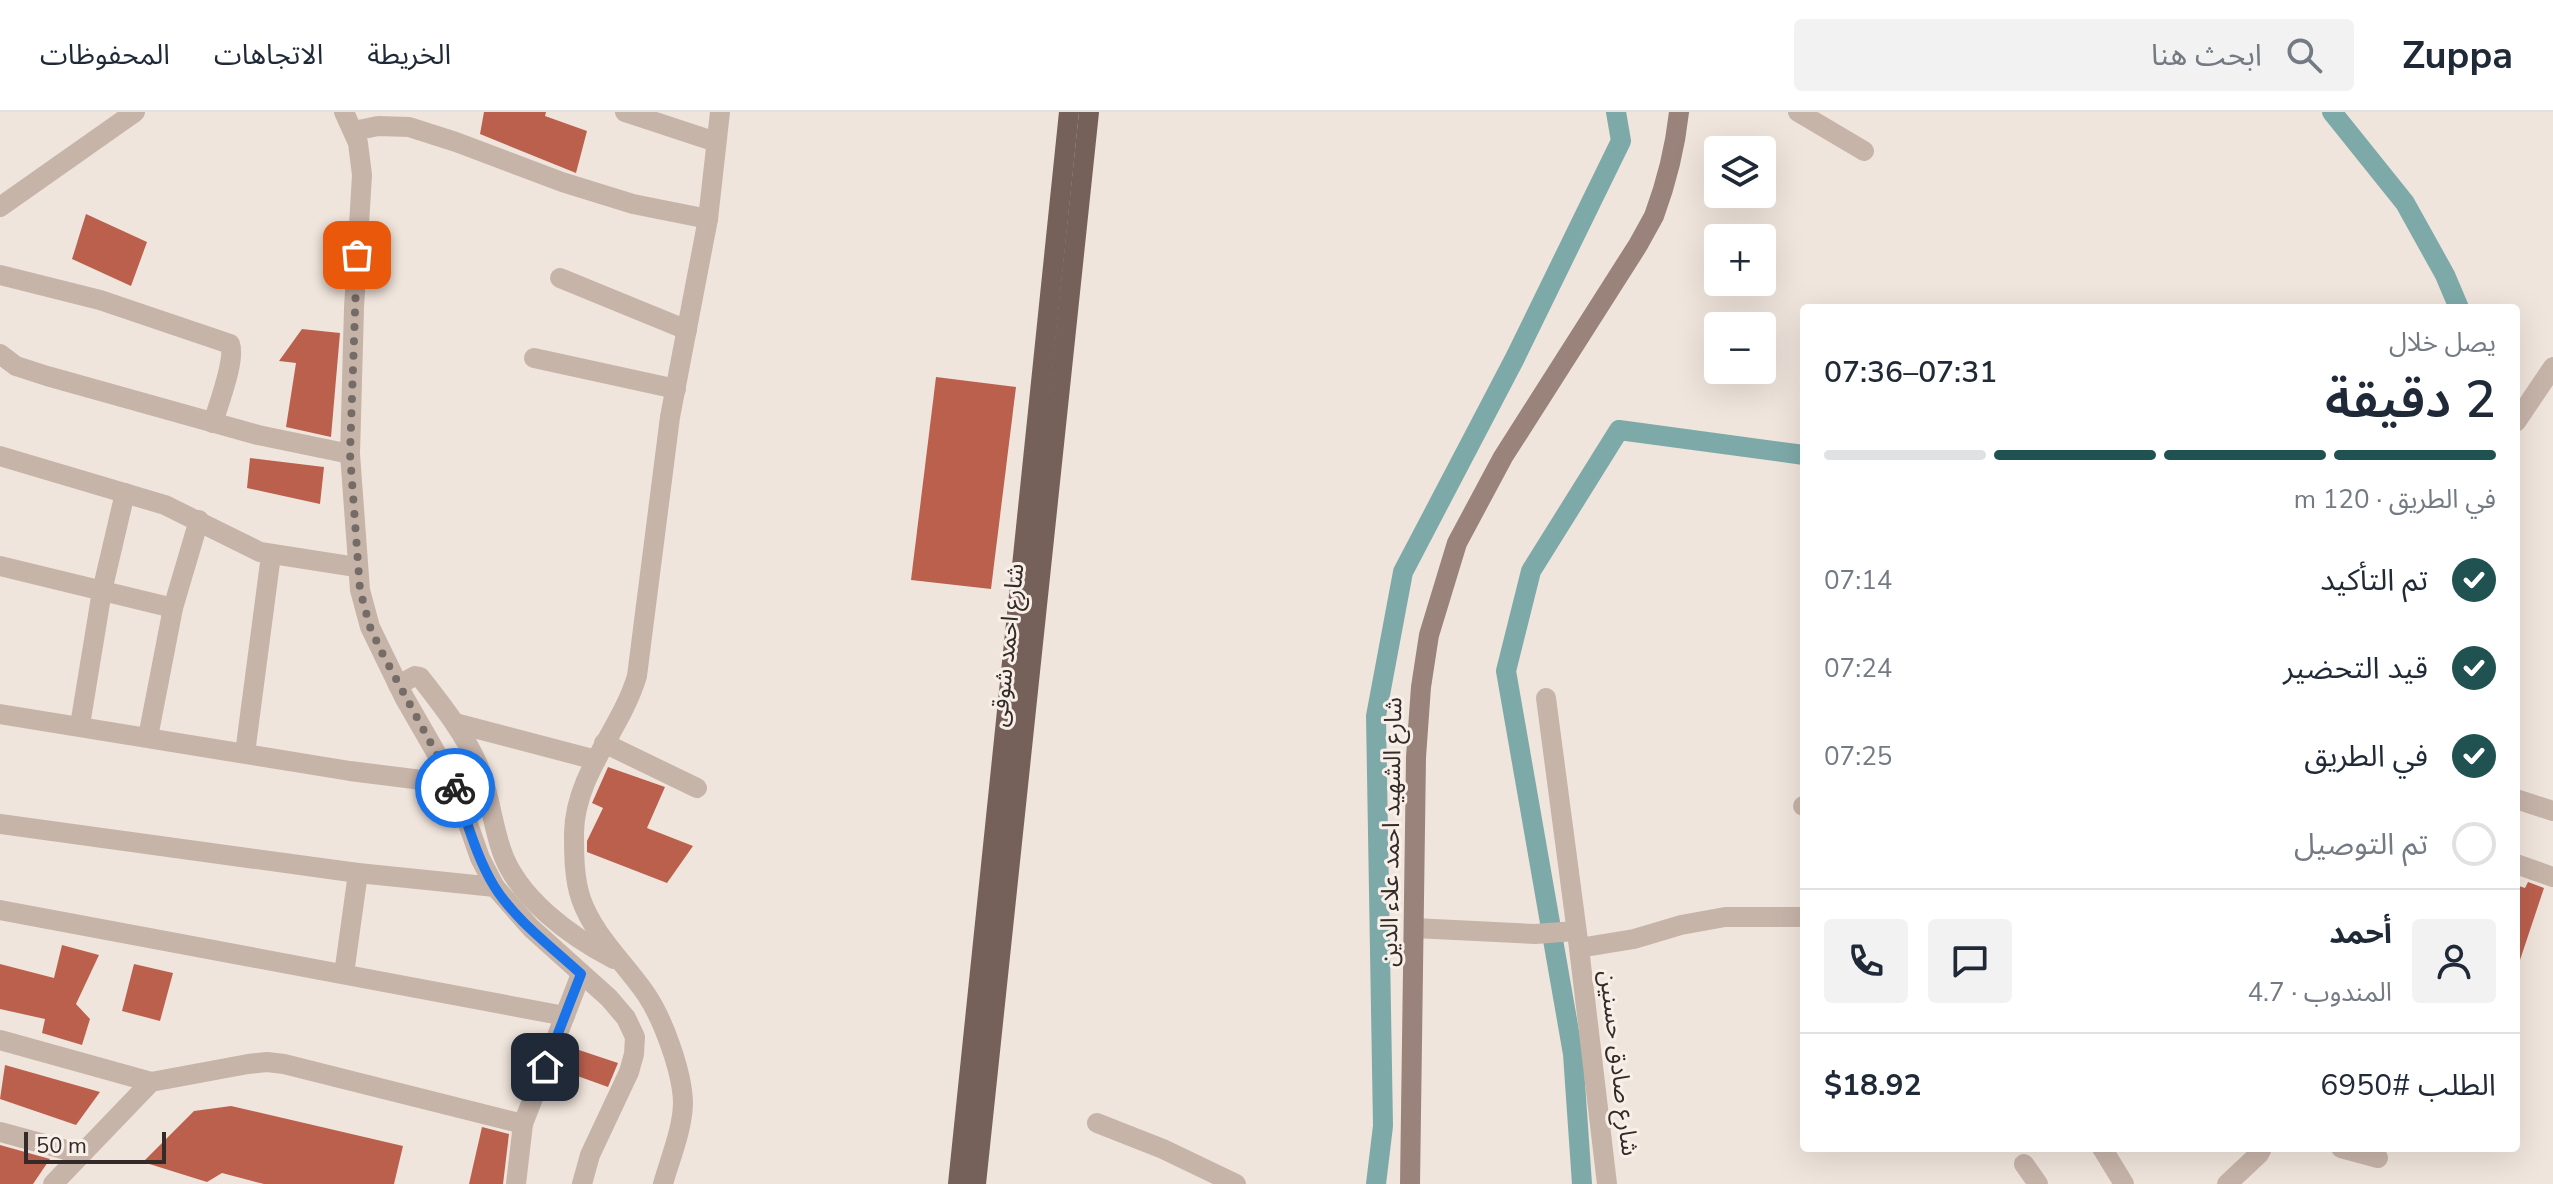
<!DOCTYPE html>
<html lang="ar">
<head>
<meta charset="utf-8">
<style>
  :root { --surface:#fff; --page:#f2f2f3; --text:#1f2937; --muted:#747a83; --line:#e0e1e3; --accent:#215252 }
  body { margin:0; font-family:"Nunito Sans","Noto Sans Arabic",sans-serif; background:var(--page); color:var(--text); direction:rtl; height:100vh; display:flex; flex-direction:column; font-size:30px; white-space:nowrap }
  * { box-sizing:border-box; margin:0 }
  p { font-size:26px; color:var(--muted) }
  .icon { flex:none; width:44px; height:44px; fill:none; stroke:currentColor; stroke-width:2; stroke-linecap:round; stroke-linejoin:round }
  .map { position:relative; flex:1; overflow:hidden; direction:ltr }
  .drawer { position:absolute; left:1800px; top:192px; width:720px; height:848px; display:flex; flex-direction:column; background:var(--surface); border-radius:8px; box-shadow:0 8px 32px #0002; direction:rtl }
  .drawer>* { flex:none }
  .buttons { position:absolute; left:1704px; top:24px; display:grid; gap:16px }
  .buttons a { display:grid; place-items:center; width:72px; height:72px; border-radius:8px; background:var(--surface); box-shadow:0 8px 32px #0002; font-size:40px }
  .scale { position:absolute; left:24px; bottom:20px; width:142px; box-sizing:border-box; padding-left:8px; border:4px solid #342b28; border-top:0; font-size:22px; line-height:28px; white-space:nowrap; color:#342b28; -webkit-text-stroke:6px #f8efe8; paint-order:stroke }
  .pin { position:absolute; display:grid; place-items:center; width:68px; height:68px; color:#fff; margin:-34px; border-radius:16px; box-shadow:0 4px 12px #0006 }
  .courier { position:absolute; display:grid; place-items:center; width:80px; height:80px; margin:-40px; border:6px solid #1a73e8; border-radius:50%; background:#fff; color:#222; box-shadow:0 2px 10px #0007 }
  .summary em { font-style:normal; font-weight:600 }
  .summary div { display:flex; flex-direction:column-reverse }
  .summary { display:flex; align-items:center; justify-content:space-between; height:136px; padding:0 24px }
  h1 { font-size:52px; font-weight:600; line-height:60px }
  .bar { display:grid; grid-template-columns:repeat(4,1fr); gap:12px 8px; align-content:center; height:96px; padding:0 24px }
  .bar i { height:10px; border-radius:6px; background:var(--line) }
  .bar .selected { background:var(--accent) }
  .bar p { grid-column:span 4 }
  .line { display:flex; align-items:center; gap:20px; padding:0 24px; border-top:2px solid var(--line) }
  .line div { flex:1 }
  .round { display:grid; place-items:center; flex:none; width:84px; height:84px; border-radius:8px; background:var(--page) }
  ol { padding:0 24px; list-style:none }
  li { display:flex; align-items:center; gap:24px; height:88px }
  li p { margin-inline-start:auto }
  li .icon { padding:8px; border-radius:50%; background:var(--accent); color:#fff; stroke-width:4 }
  li:last-child { color:var(--muted) }
  li i { width:44px; height:44px; border:4px solid var(--line); border-radius:50% }
  header { display:flex; align-items:center; gap:48px; box-sizing:border-box; height:112px; padding:0 40px; background:var(--surface); border-bottom:2px solid var(--line) }
  header strong { font-size:38px }
  nav { display:flex; gap:44px; margin-inline-start:auto; font-size:28px }
  .search { width:560px; height:72px; background:var(--page); display:flex; align-items:center; gap:20px; box-sizing:border-box; padding:0 28px; border-radius:8px; color:var(--muted); font-size:30px }
  .map>svg:first-child { display:block }
</style>
</head>
<body>
<header>
<strong>Zuppa</strong>
<div class="search"><svg class="icon" aria-label="search" viewBox="0 0 24 24"><circle cx="10" cy="10" r="6"/><path d="M15 15l6 6"/></svg>ابحث هنا</div>
<nav><a>الخريطة</a><a>الاتجاهات</a><a>المحفوظات</a></nav>
</header>
<div class="map">
<svg width="2553" height="1072" viewBox="0 0 2553 1072">
  <rect width="100%" height="100%" fill="#f0e5dc"/>
  <g fill="none" stroke-linecap="round" stroke-linejoin="round">
    <g stroke="#7daaa9" stroke-width="20">
      <path d="M 2332,0 L 2405,91 L 2445,163 L 2459,196"/>
      <path d="M 1376,1072 L 1383,1014 L 1376,604 L 1403,460 L 1515,246 L 1621,29 L 1616,0"/>
      <path d="M 1582,1072 L 1573,942 L 1506,559 L 1531,459 L 1619,318 L 1804,343"/>
    </g>
  </g>
  <g fill="#bc604e">
    <path d="M 484,0 L 546,0 L 545,4 L 587,19 L 576,61 L 480,22 Z"/>
    <path d="M 86,102 L 147,130 L 131,174 L 72,147 Z"/>
    <path d="M 302,217 L 340,221 L 331,325 L 286,315 L 296,251 L 279,249 Z"/>
    <path d="M 936,265 L 1016,275 L 991,477 L 911,468 Z"/>
    <path d="M 250,346 L 324,355 L 320,392 L 247,376 Z"/>
    <path d="M 608,655 L 665,675 L 647,716 L 693,734 L 667,771 L 587,740 L 587,729 L 603,696 L 592,691 Z"/>
    <path d="M 2528,770 L 2544,776 L 2518,854 L 2516,773 L 2525,776 Z"/>
    <path d="M 62,833 L 99,843 L 76,892 L 90,907 L 82,933 L 42,921 L 45,907 L 0,897 L 0,852 L 54,866 Z"/>
    <path d="M 134,852 L 173,861 L 160,909 L 122,899 Z"/>
    <path d="M 567,934 L 618,951 L 608,975 L 558,957 Z"/>
    <path d="M 5,953 L 100,980 L 76,1013 L 0,987 Z"/>
    <path d="M 231,994 L 403,1034 L 394,1072 L 264,1072 L 222,1061 L 207,1070 L 143,1050 L 194,999 Z"/>
    <path d="M 482,1015 L 509,1022 L 503,1072 L 469,1072 Z"/>
    <path d="M 0,1033 L 50,1047 L 33,1072 L 0,1072 Z"/>
  </g>
  <g fill="none" stroke-linecap="round" stroke-linejoin="round">
    <g stroke="#c7b4a9" stroke-width="20">
      <path d="M 344,0 L 358,31 L 362,63 L 354,196 L 350,342 L 360,478 L 370,515 L 404,585 L 454,672 L 480,746 L 495,775 L 531,816 L 609,886 L 626,906 L 635,925 L 634,942 L 629,960 L 590,1043 L 582,1072"/>
      <path d="M 625,0 L 716,30"/>
      <path d="M 1798,0 L 1864,39"/>
      <path d="M 354,19 L 378,14 L 409,15 L 456,30 L 562,70 L 633,92 L 708,107"/>
      <path d="M 0,95 L 135,0"/>
      <path d="M 0,163 L 100,188 L 230,232 C 236,248 218,293 213,311"/>
      <path d="M 560,166 L 687,218"/>
      <path d="M 0,242 L 16,254 L 47,264 L 258,323 L 350,342"/>
      <path d="M 534,246 L 676,277"/>
      <path d="M 2516,310 L 2553,255"/>
      <path d="M 0,344 L 165,393 L 260,440 L 356,455"/>
      <path d="M 0,454 L 173,496"/>
      <path d="M 398,573 L 415,564 L 420,565 C 442,593 464,621 478,653 C 489,679 492,710 501,737 C 516,785 571,825 614,847"/>
      <path d="M 1546,586 L 1579,836 L 1634,827 L 1681,813 L 1725,805 L 1804,805"/>
      <path d="M 0,602 L 350,659 L 454,672 L 483,668"/>
      <path d="M 455,611 L 596,648"/>
      <path d="M 80,613 L 102,479 L 125,381"/>
      <path d="M 148,625 L 173,496 L 199,408"/>
      <path d="M 604,631 L 697,676"/>
      <path d="M 245,641 L 271,443"/>
      <path d="M 2516,687 L 2553,699"/>
      <path d="M 1803,694 L 1804,694"/>
      <path d="M 0,712 L 358,761 L 495,775"/>
      <path d="M 2516,752 L 2553,765"/>
      <path d="M 0,798 L 565,904"/>
      <path d="M 1414,816 L 1535,822 L 1576,819"/>
      <path d="M 344,862 L 358,761"/>
      <path d="M 0,928 L 151,970"/>
      <path d="M 1097,1011 L 1163,1037 L 1236,1072"/>
      <path d="M 0,1020 L 81,1042"/>
      <path d="M 2102,1036 L 2124,1072"/>
      <path d="M 2341,1036 L 2378,1046"/>
      <path d="M 2024,1052 L 2038,1072"/>
      <path d="M 53,1072 L 151,970 L 248,952 L 267,950 L 284,952 L 523,1012"/>
      <path d="M 516,1072 L 523,1012 L 581,862"/>
      <path d="M 663,1072 C 670,1047 683,1016 683,990 C 682,959 663,907 646,882 C 624,850 594,824 581,787 C 574,766 574,743 574,721 C 575,662 621,618 637,564 L 670,305 L 708,107 L 720,0"/>
      <path d="M 2227,1072 L 2259,1042 L 2262,1036"/>
    </g>
    <path stroke="#c7b4a9" stroke-width="20" d="M 1579,836 L 1607,1072"/>
    <path stroke="#9a837a" stroke-width="20" d="M 1410,1072 L 1416,645 L 1421,575 L 1429,523 L 1457,431 L 1503,345 L 1638,133 L 1654,104 C 1667,69 1675,37 1679,0"/>
    <g stroke="#75615a" stroke-width="20">
      <path d="M 958,1072 L 1069,0"/>
      <path d="M 976,1072 L 1089,0"/>
    </g>
  </g>
  <g fill="none" stroke-linecap="round" stroke-linejoin="round">
    <path stroke="#766c67" stroke-width="8" stroke-dasharray="0 14.4" d="M 357,143 L 350,342 L 360,478 L 370,515 L 381,539 L 455,676"/>
    <path stroke="#1a73e8" stroke-width="10" d="M 455,676 C 467,709 476,744 494,774 C 515,808 552,835 581,862 L 545,955"/>
  </g>
  <g text-anchor="middle" dominant-baseline="central" stroke-width="6" stroke-linejoin="round" paint-order="stroke">
    <g font-size="24" fill="#342b28" stroke="#f8efe8">
      <text transform="translate(1007 533) rotate(-84)">شارع احمد شوقى</text>
      <text transform="translate(1391 720) rotate(-89)">شارع الشهيد احمد علاء الدين</text>
      <text transform="translate(1619 951) rotate(83)">شارع صادق حسنين</text>
    </g>
  </g>
</svg>
<div class="buttons">
<a><svg class="icon" aria-label="layers" viewBox="0 0 24 24"><path d="M12 4l9 5-9 5-9-5zM3 14l9 5 9-5"/></svg></a>
<a>+</a>
<a>−</a>
</div>
<div class="scale">50 m</div>
<div class="pin" style="left:357px;top:143px;background:#ea580c"><svg class="icon" aria-label="bag" viewBox="0 0 24 24"><path d="M5 8h14l-1 12H6zM9 8a3 3 0 0 1 6 0"/></svg></div>
<div class="pin" style="left:545px;top:955px;background:#1f2937"><svg class="icon" aria-label="home" viewBox="0 0 24 24"><path d="M3 11l9-7 9 7M6 9v11h12V9"/></svg></div>
<div class="courier" style="left:455px;top:676px"><svg class="icon" aria-label="bike" viewBox="0 0 24 24"><circle cx="6" cy="16" r="4"/><circle cx="18" cy="16" r="4"/><path d="M6 16l4-8h5l3 8M10 8l3 8H6M13 5h3"/></svg></div>
<section class="drawer">
<div class="summary"><div><h1>2 دقيقة</h1><p>يصل خلال</p></div><em>07:31–07:36</em></div>
<div class="bar"><i class="selected"></i><i class="selected"></i><i class="selected"></i><i></i><p>في الطريق · 120 m</p></div>
<ol>
<li><svg class="icon" aria-label="check" viewBox="0 0 24 24"><path d="M5 12l5 5 9-10"/></svg>تم التأكيد<p>07:14</p></li>
<li><svg class="icon" aria-label="check" viewBox="0 0 24 24"><path d="M5 12l5 5 9-10"/></svg>قيد التحضير<p>07:24</p></li>
<li><svg class="icon" aria-label="check" viewBox="0 0 24 24"><path d="M5 12l5 5 9-10"/></svg>في الطريق<p>07:25</p></li>
<li><i></i>تم التوصيل</li>
</ol>
<div class="line" style="height:144px"><a class="round"><svg class="icon" aria-label="person" viewBox="0 0 24 24"><circle cx="12" cy="8" r="4"/><path d="M4 21q1-7 8-7t8 7"/></svg></a><div><b>أحمد</b><p>المندوب · 4.7</p></div><a class="round"><svg class="icon" aria-label="chat" viewBox="0 0 24 24"><path d="M4 5h16v11H9l-5 4z"/></svg></a><a class="round"><svg class="icon" aria-label="phone" viewBox="0 0 24 24"><path d="M5 4h4l2 5-3 2q2 4 5 5l2-3 5 2v4C11 20 4 13 5 4z"/></svg></a></div>
<div class="line" style="height:104px"><div>الطلب #6950</div><b>$18.92</b></div>
</section>
</div>
</body>
</html>
